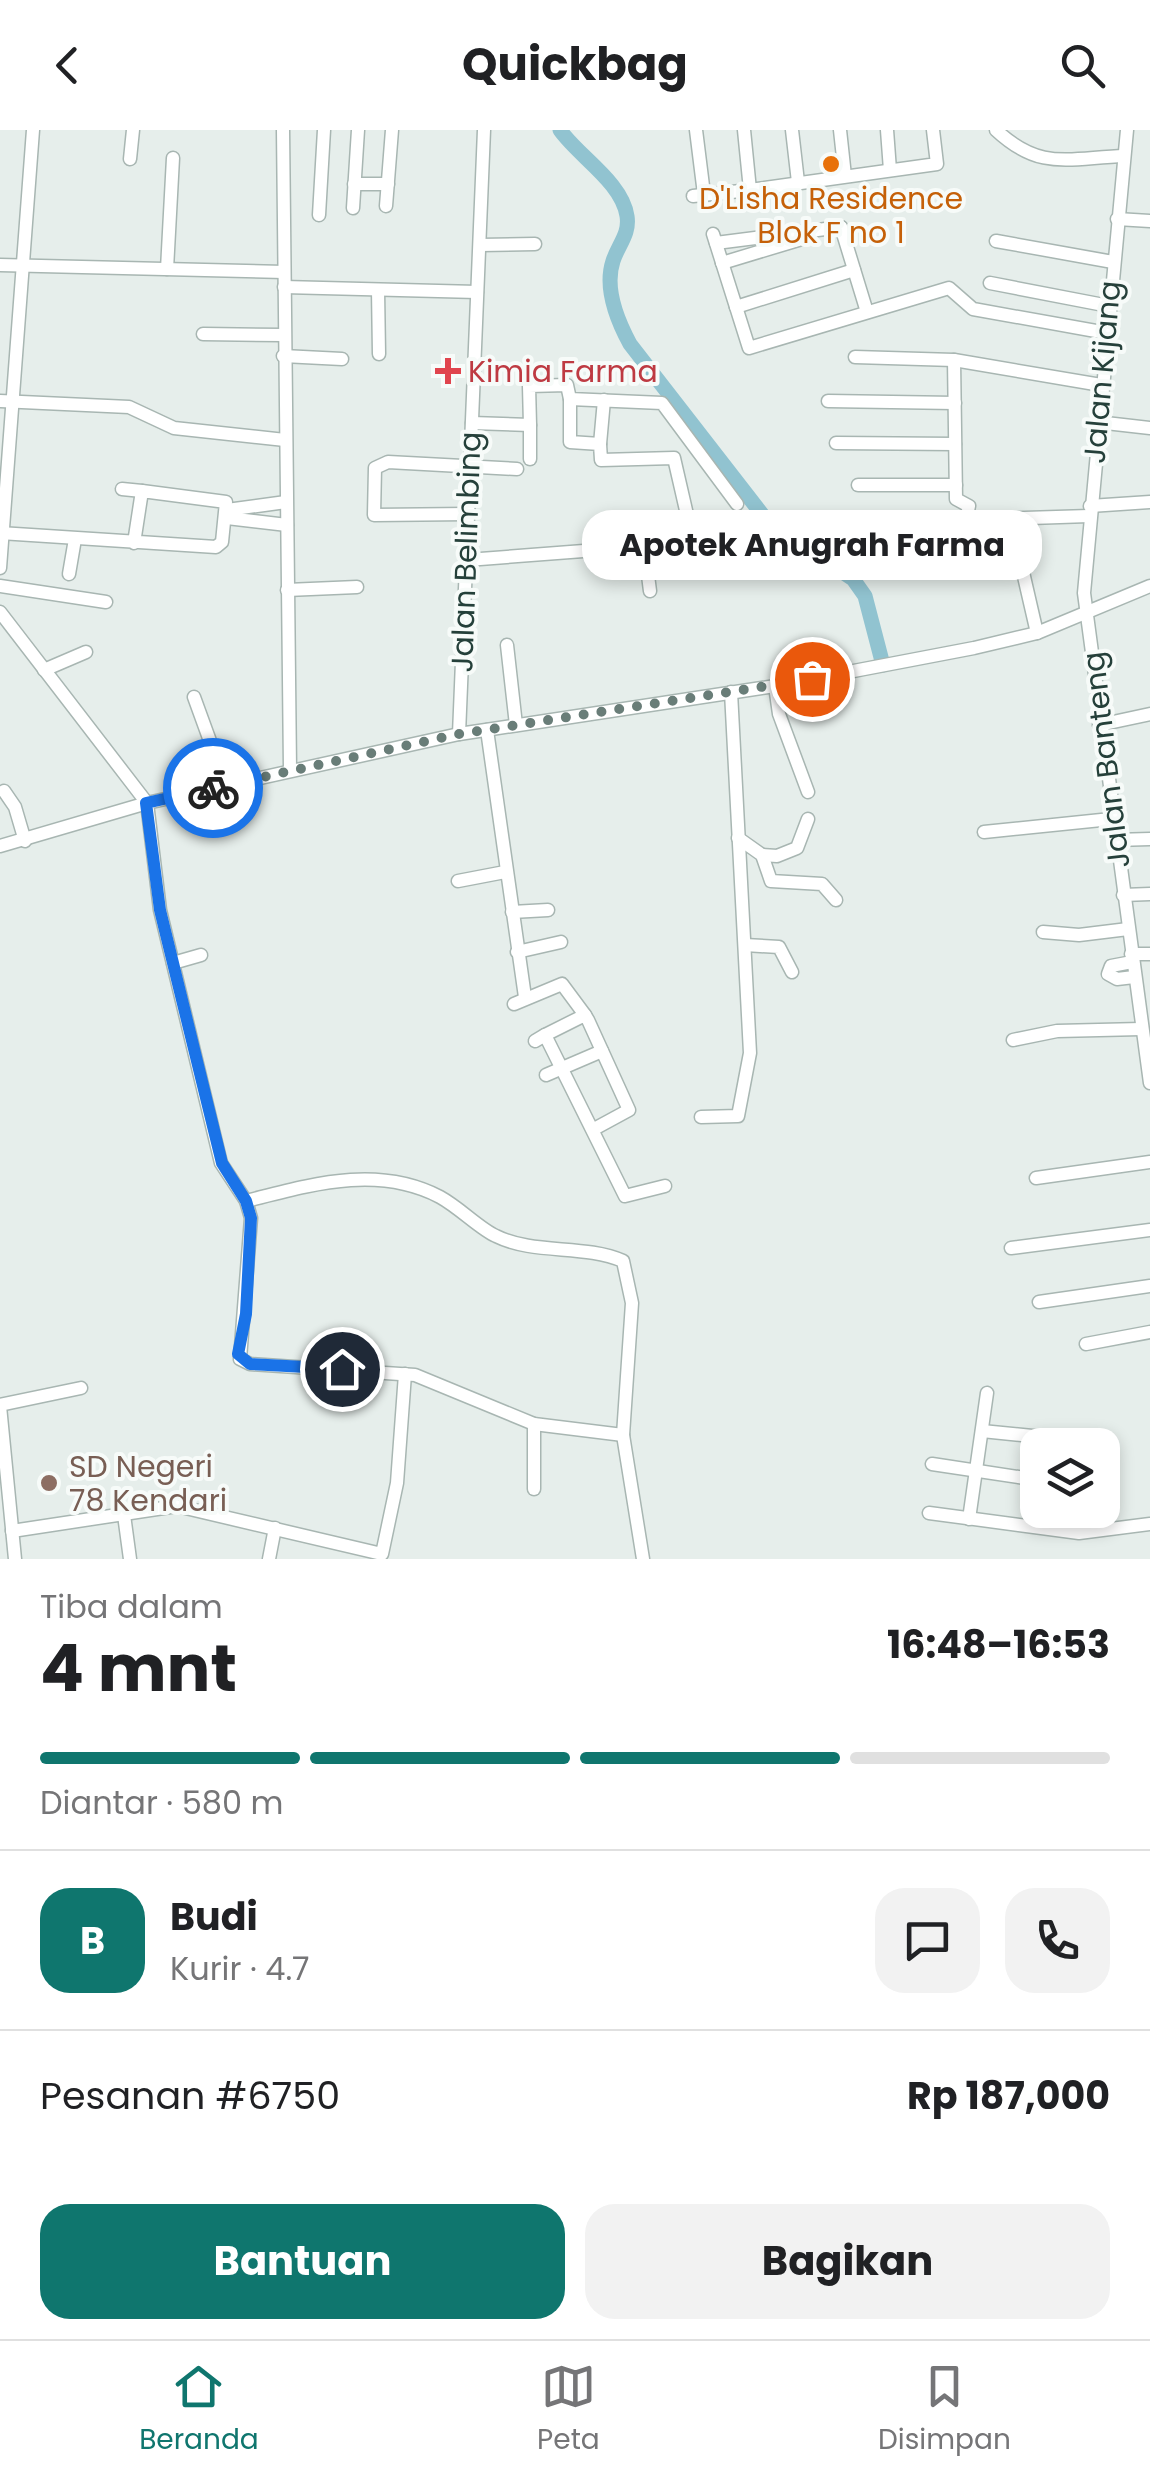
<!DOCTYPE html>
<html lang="id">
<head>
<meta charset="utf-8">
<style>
  :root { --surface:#fff; --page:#f2f2f2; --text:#202124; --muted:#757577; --line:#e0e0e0; --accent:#0f766e }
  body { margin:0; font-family:Poppins,sans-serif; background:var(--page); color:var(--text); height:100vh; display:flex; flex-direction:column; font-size:38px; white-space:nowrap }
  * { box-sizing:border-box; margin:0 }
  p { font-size:32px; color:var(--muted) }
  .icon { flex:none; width:55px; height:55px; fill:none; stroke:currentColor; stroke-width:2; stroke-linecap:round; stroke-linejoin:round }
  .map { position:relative; height:1429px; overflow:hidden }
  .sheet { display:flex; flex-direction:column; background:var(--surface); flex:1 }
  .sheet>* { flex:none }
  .tools { position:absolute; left:1020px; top:1298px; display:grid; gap:20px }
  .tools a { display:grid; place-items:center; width:100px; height:100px; border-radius:20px; background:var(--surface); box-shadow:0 5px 15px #0003; font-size:50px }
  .pin { position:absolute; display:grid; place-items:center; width:85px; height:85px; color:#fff; margin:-42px; border:5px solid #fff; border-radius:50%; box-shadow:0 2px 10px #0007 }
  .courier { position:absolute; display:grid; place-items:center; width:100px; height:100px; margin:-50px; border:8px solid #1a73e8; border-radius:50%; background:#fff; color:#222; box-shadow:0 2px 12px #0007 }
  .bubble { position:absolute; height:70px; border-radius:30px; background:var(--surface); box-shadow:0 5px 15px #0003; font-size:32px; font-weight:700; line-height:70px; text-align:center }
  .summary em { font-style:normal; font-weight:700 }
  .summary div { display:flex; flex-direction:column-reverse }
  .summary { display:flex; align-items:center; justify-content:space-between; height:170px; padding:0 40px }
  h1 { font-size:65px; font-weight:700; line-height:75px }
  .bar { display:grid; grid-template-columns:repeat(4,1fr); gap:15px 10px; align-content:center; height:120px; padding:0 40px }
  .bar i { height:12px; border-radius:8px; background:var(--line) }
  .bar .active { background:var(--accent) }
  .bar p { grid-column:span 4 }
  .line { display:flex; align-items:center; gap:25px; padding:0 40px; border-top:2px solid var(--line) }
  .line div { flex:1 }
  .round { display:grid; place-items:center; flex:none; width:105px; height:105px; border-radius:30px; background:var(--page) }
  .primary-button { display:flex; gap:20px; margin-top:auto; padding:20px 40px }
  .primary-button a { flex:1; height:115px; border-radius:30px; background:var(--accent); color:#fff; font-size:40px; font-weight:700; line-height:115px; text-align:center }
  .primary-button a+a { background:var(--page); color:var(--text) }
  header { display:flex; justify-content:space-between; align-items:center; height:130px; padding:0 40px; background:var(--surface); font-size:45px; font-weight:700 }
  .menu { display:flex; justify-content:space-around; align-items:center; height:140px; border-top:2px solid var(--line); background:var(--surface); font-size:28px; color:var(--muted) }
  .menu a { display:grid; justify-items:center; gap:5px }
  .menu .active { color:var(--accent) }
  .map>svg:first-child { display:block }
</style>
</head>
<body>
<header><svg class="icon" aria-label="back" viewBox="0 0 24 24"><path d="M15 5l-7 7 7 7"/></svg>Quickbag<svg class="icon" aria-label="search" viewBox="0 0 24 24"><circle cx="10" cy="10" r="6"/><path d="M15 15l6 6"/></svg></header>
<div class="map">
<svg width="1150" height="1429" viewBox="0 0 1150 1429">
  <rect width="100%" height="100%" fill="#e6eeeb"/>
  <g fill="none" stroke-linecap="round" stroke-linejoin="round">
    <path stroke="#91c3d0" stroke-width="15" d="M 560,0 C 579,27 622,52 627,86 C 630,104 618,115 613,131 C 604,158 617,190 630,214 L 768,392 L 853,449 L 865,466 L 883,535"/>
    <g stroke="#a8b6b2" stroke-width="15">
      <g id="minor">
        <path d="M 283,0 L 290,639"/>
        <path d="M 696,0 L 704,64"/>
        <path d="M 744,0 L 750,60 L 937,34 L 933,0"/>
        <path d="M 792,0 L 798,52"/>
        <path d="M 840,0 L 845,46"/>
        <path d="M 887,0 L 890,40"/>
        <path d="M 996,0 C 1040,41 1067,28 1124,26"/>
        <path d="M 1127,0 L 1084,463 L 1150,953"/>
        <path d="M 130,29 L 133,0"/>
        <path d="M 354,54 L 388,54"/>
        <path d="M 693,66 L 750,60"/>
        <path d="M 386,76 L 392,0"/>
        <path d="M 353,78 L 358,0"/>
        <path d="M 319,85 L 324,0"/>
        <path d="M 1117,89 L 1150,91"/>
        <path d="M 841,97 L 867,182"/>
        <path d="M 713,104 L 749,218 L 949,158 L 973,179 L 1107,203"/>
        <path d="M 996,111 L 1113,132"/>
        <path d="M 716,113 L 841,97"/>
        <path d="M 480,115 L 535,114"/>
        <path d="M 722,133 L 805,108"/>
        <path d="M 0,135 L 284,142"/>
        <path d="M 167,139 L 173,28"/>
        <path d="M 990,153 L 1109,176"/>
        <path d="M 284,157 L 477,162"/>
        <path d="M 378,160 L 379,224"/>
        <path d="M 736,177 L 854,140"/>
        <path d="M 203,204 L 283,205"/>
        <path d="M 283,226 L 342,229"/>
        <path d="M 855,227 L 954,230 L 1101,255"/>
        <path d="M 954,230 L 956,369 L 969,376 L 966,390 L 1089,386"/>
        <path d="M 570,269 L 570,312 L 600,314 L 601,330 L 674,328 L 691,402"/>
        <path d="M 0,271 L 129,277 L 174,298 L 285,310"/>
        <path d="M 828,271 L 955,273"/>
        <path d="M 1097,292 L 1150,298"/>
        <path d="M 472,293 L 530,295 L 529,256 L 567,255 L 570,269 L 662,273 L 737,374"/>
        <path d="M 836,313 L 955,314"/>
        <path d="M 600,314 L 604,270"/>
        <path d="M 530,329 L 530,295"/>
        <path d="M 858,355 L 956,355"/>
        <path d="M 122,359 L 142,361"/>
        <path d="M 1090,376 L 1150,372"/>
        <path d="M 227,380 L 286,372"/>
        <path d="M 468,384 L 374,385 L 375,338 L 388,332 L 517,339"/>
        <path d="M 227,388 L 287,395"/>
        <path d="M 0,403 L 216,417 L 222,412 L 226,372 L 142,361 L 134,413"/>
        <path d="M 1014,403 L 1037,503"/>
        <path d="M 467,430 L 636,417 L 645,422 L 650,461"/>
        <path d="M 0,438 L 33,0"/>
        <path d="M 69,444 L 75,409"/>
        <path d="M 0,456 L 106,472"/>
        <path d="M 287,460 L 357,457"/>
        <path d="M 0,482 L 147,673 L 160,780 L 221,1033 L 246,1071 L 251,1088 L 240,1229 L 250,1234 L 415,1245 L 534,1294 L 623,1305"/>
        <path d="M 507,515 L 516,595"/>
        <path d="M 44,540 L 86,522"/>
        <path d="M 775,556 L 779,584 L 808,662"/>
        <path d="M 194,567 L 226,655"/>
        <path d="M 1099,595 L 1150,584"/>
        <path d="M 487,600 L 525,867"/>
        <path d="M 459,604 L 484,0"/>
        <path d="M 4,661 L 15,677 L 25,711"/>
        <path d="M 984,702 L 1111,689"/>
        <path d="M 738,708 L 762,725 L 771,751 L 822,754 L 836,770"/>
        <path d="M 1115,710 L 1150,709"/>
        <path d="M 0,716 L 147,673 L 459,604 L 775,556 L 974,518 L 1037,503 L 1150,456"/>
        <path d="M 762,725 L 777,726 L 797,718 L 808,689"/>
        <path d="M 458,751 L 505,742"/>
        <path d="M 1123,765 L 1150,764"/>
        <path d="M 512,782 L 548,780"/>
        <path d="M 1043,802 L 1079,805 L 1128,799"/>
        <path d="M 745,815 L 779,817 L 792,842"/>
        <path d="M 517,822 L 561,812"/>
        <path d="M 1131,824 L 1150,824"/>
        <path d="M 1132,832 L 1111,836 L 1108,844 L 1117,849 L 1134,847"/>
        <path d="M 173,833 L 201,825"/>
        <path d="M 514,874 L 562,854 L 585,885"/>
        <path d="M 545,905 L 585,885 L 588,890 L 629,980 L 594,999"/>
        <path d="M 1013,910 L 1057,901 L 1141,899"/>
        <path d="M 535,911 L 545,905 L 625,1066 L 665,1056"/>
        <path d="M 546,945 L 602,921"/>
        <path d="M 701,987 L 738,986 L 750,923 L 731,562"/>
        <path d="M 1036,1048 L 1150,1032"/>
        <path d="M 246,1071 C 310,1055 377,1034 440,1067 C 460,1078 480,1099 496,1106 C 534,1125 584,1114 623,1131 L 632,1173 L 623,1305 L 643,1429"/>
        <path d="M 1011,1118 L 1150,1100"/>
        <path d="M 1039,1172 L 1150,1156"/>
        <path d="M 1086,1214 L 1150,1202"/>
        <path d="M 0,1275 L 81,1258"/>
        <path d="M 0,1276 L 15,1429"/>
        <path d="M 534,1294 L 534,1359"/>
        <path d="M 982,1301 L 1072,1310"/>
        <path d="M 932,1334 L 1038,1350"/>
        <path d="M 929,1383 L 1079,1403 L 1150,1394"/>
        <path d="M 124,1385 L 130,1429"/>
        <path d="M 969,1389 L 987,1263"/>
        <path d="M 12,1401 L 177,1376 L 382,1424 L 397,1353 L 405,1244"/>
        <path d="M 269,1429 L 275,1398"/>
      </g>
    </g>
    <use href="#minor" stroke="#fff" stroke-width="12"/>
  </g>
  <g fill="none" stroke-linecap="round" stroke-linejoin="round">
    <path stroke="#697d78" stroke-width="10" stroke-dasharray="0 18" d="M 213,658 L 459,604 L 812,549"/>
    <path stroke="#1a73e8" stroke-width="12" d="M 213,658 L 146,673 L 160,780 L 222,1033 L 246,1071 L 251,1088 L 246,1184 L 238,1224 L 250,1234 L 342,1239"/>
  </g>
  <circle fill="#e8710a" stroke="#f7fbf9" stroke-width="4" cx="831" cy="34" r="10"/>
  <path fill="#e0444e" stroke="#f7fbf9" stroke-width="4" d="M443 226h10v10h10v10h-10v10h-10v-10h-10v-10h10z"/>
  <circle fill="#8d6e63" stroke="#f7fbf9" stroke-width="4" cx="49" cy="1353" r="10"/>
  <g text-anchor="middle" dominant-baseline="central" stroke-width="8" stroke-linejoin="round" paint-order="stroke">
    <g font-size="30" fill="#c56008" stroke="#f7fbf9">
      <text x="831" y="68">D'Lisha Residence<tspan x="831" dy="34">Blok F no 1</tspan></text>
    </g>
    <g font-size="30" fill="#be3a42" stroke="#f7fbf9" text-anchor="start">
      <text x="468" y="241">Kimia Farma</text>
    </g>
    <g font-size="30" fill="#25403a" stroke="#f7fbf9">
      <text transform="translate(1102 242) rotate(-85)">Jalan Kijang</text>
      <text transform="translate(466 422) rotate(-88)">Jalan Belimbing</text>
      <text transform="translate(1106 630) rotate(-97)">Jalan Banteng</text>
    </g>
    <g font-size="30" fill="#785e54" stroke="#f7fbf9" text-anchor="start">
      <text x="69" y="1336">SD Negeri<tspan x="69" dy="34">78 Kendari</tspan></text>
    </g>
  </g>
</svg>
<div class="tools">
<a><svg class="icon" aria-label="layers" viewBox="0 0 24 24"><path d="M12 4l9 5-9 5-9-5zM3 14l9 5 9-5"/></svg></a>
</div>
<div class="pin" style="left:812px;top:549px;background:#ea580c"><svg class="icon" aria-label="bag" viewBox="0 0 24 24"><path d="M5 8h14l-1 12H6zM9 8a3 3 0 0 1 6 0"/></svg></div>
<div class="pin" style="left:342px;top:1239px;background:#1f2937"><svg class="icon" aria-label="home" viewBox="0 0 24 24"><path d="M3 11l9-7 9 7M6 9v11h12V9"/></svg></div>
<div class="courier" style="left:213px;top:658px"><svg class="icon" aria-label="bike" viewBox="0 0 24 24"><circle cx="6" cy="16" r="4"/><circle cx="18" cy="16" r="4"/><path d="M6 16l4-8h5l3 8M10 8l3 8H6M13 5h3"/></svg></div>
<div class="bubble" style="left:582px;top:380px;width:460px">Apotek Anugrah Farma</div>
</div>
<section class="sheet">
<div class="summary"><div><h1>4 mnt</h1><p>Tiba dalam</p></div><em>16:48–16:53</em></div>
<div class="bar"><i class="active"></i><i class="active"></i><i class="active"></i><i></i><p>Diantar · 580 m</p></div>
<div class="line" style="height:180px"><b class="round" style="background:var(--accent);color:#fff">B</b><div><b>Budi</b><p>Kurir · 4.7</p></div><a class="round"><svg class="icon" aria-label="chat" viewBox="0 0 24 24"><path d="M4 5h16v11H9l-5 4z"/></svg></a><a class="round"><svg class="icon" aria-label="phone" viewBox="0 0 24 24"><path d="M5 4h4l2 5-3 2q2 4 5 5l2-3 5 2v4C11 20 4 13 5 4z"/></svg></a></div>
<div class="line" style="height:130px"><div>Pesanan #6750</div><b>Rp 187,000</b></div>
<div class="primary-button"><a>Bantuan</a><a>Bagikan</a></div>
</section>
<nav class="menu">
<a class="active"><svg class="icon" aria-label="home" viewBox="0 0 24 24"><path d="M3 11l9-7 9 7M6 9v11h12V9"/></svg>Beranda</a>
<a><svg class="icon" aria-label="map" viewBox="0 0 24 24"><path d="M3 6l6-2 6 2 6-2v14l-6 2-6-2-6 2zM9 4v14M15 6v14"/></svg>Peta</a>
<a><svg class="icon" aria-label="saved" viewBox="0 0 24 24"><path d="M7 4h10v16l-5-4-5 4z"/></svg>Disimpan</a>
</nav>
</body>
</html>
